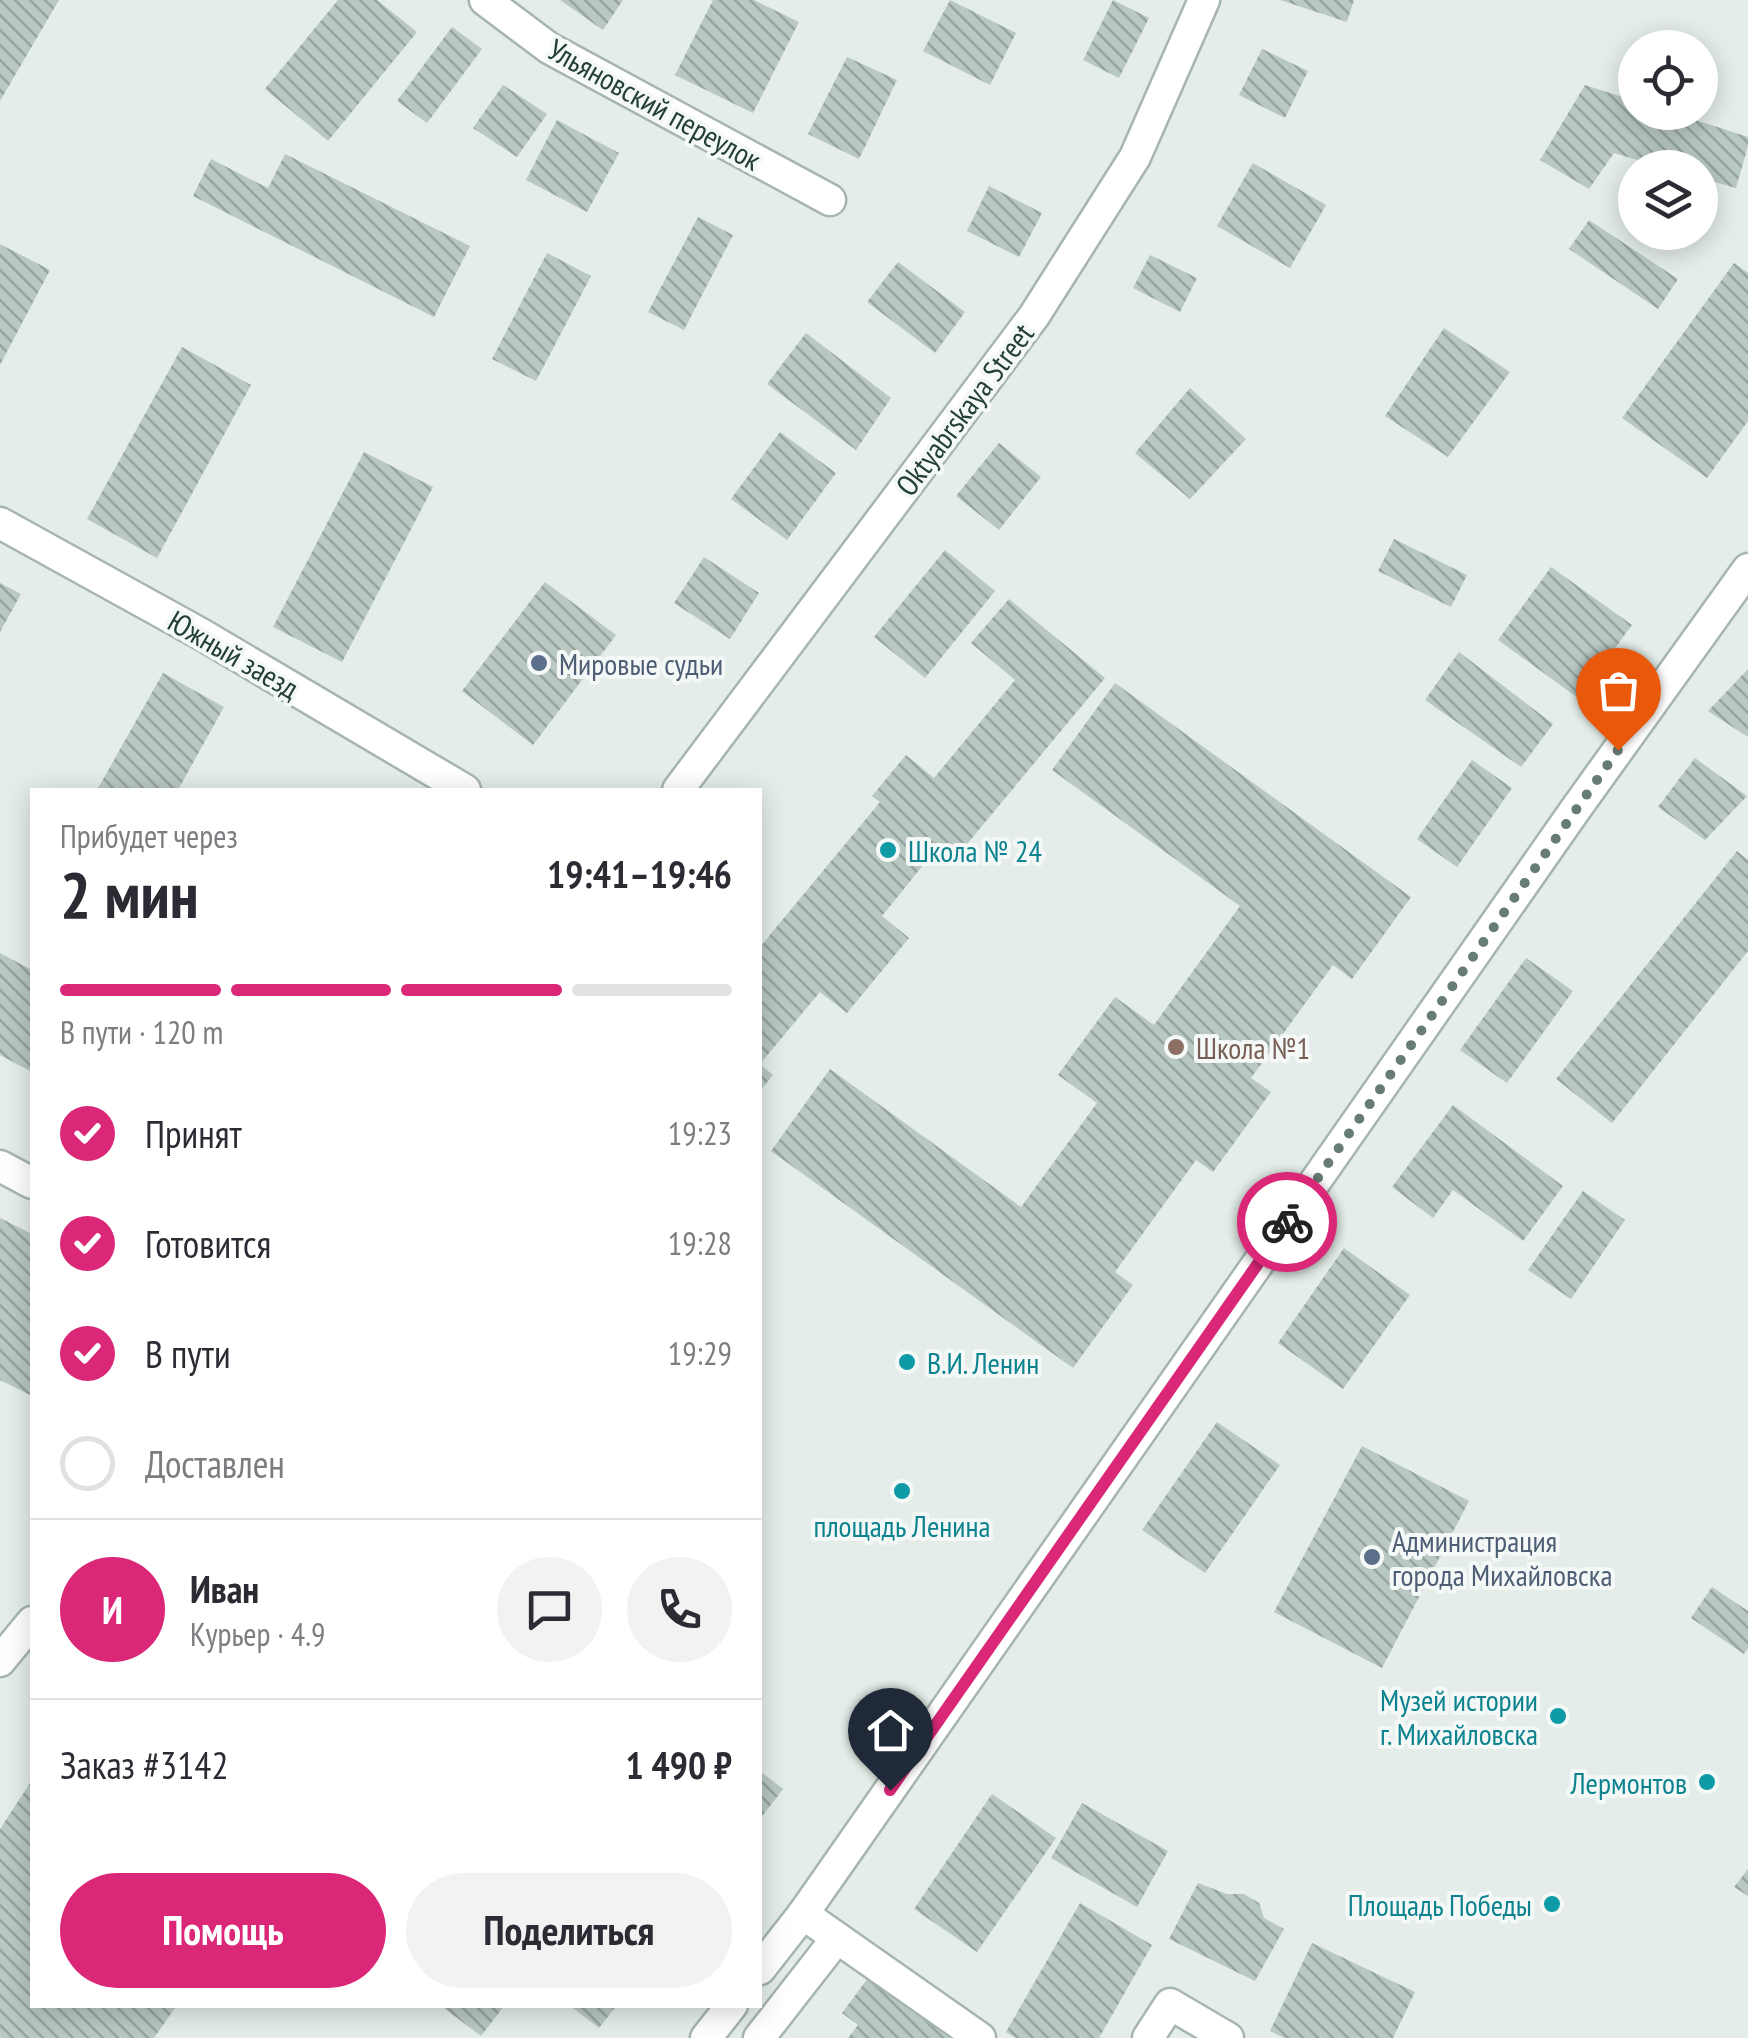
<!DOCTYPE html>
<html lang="ru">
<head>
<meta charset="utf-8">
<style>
  :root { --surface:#fff; --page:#f2f2f3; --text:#2b2b33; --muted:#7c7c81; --line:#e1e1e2; --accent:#db2777 }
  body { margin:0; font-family:"PT Sans Narrow",sans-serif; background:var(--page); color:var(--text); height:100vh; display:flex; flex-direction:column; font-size:38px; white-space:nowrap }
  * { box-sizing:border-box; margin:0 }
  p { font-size:32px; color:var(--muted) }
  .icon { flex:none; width:55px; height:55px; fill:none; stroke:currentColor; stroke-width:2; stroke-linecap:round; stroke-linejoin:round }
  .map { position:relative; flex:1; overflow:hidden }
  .drawer { position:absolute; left:30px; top:788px; width:732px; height:1220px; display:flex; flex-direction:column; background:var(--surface); border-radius:0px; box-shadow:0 5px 25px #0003 }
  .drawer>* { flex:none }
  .buttons { position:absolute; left:1618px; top:30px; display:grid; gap:20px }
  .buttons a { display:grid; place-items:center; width:100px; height:100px; border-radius:50%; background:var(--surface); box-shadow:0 5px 25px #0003; font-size:50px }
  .pin { position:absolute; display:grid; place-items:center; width:85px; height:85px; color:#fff; margin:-102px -42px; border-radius:50% 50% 50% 0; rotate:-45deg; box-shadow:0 0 10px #0007 }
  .pin .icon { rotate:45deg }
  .courier { position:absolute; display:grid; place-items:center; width:100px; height:100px; margin:-50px; border:8px solid #db2777; border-radius:50%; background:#fff; color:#222; box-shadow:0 2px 12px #0007 }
  .overview em { font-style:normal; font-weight:600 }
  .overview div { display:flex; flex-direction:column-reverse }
  .overview { display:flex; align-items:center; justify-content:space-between; height:170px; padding:0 30px }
  h1 { font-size:65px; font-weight:600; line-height:75px }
  .bar { display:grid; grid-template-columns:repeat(4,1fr); gap:15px 10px; align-content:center; height:120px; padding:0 30px }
  .bar i { height:12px; border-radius:8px; background:var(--line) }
  .bar .selected { background:var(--accent) }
  .bar p { grid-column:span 4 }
  .line { display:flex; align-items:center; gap:25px; padding:0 30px; border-top:2px solid var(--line) }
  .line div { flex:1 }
  .round { display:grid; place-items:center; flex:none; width:105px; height:105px; border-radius:52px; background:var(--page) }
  ol { padding:0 30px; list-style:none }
  li { display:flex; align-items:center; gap:30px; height:110px }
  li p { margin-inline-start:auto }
  li .icon { padding:10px; border-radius:50%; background:var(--accent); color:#fff; stroke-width:4 }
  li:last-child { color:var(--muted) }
  li i { width:55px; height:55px; border:5px solid var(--line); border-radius:50% }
  .cta { display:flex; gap:20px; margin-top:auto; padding:20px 30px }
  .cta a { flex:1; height:115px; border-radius:60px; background:var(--accent); color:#fff; font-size:40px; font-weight:600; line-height:115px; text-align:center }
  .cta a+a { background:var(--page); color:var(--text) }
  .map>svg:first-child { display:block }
</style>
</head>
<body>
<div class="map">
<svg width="1748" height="2038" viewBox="0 0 1748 2038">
  <defs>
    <pattern id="building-back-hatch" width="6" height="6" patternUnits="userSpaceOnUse" patternTransform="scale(2.5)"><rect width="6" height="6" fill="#b9c8c2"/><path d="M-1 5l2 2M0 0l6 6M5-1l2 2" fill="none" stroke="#96a49e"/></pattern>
  </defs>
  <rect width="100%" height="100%" fill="#e4ede9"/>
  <g fill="url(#building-back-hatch)">
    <path d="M 0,0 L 59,0 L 0,101 Z"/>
    <path d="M 338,0 L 377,0 L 417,32 L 328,141 L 265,89 Z"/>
    <path d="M 560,0 L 623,0 L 603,30 Z"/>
    <path d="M 713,0 L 754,0 L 799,22 L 753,113 L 675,75 Z"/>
    <path d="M 950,0 L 1016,33 L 990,85 L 923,51 Z"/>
    <path d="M 1113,0 L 1149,18 L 1119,78 L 1083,60 Z"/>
    <path d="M 1280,0 L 1354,0 L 1347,22 Z"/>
    <path d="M 452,27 L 482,49 L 427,123 L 397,101 Z"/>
    <path d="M 1262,49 L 1308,71 L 1285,118 L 1239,95 Z"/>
    <path d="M 847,57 L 897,80 L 859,159 L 808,134 Z"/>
    <path d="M 503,85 L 547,114 L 517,157 L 473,128 Z"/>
    <path d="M 1585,85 L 1635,101 L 1635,112 L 1671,112 L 1748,137 L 1748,146 L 1736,188 L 1700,178 L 1700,168 L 1664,168 L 1614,153 L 1589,189 L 1540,160 Z"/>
    <path d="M 557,120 L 619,153 L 587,212 L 526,180 Z"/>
    <path d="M 285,154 L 470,246 L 434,317 L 193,196 L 211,159 L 268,188 Z"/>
    <path d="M 1253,163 L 1326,205 L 1290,268 L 1217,226 Z"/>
    <path d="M 989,186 L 1042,213 L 1019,257 L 967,231 Z"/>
    <path d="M 698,217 L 733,235 L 684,330 L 648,312 Z"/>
    <path d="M 1589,220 L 1678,279 L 1658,309 L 1569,249 Z"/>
    <path d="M 0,244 L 50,270 L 0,365 Z"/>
    <path d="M 547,253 L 591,276 L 536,381 L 492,359 Z"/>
    <path d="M 1150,255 L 1197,278 L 1180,312 L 1133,288 Z"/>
    <path d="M 898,262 L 965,312 L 935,353 L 867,302 Z"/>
    <path d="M 1734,263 L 1748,273 L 1748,421 L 1707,478 L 1622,418 Z"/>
    <path d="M 1444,328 L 1510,372 L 1448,457 L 1385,416 Z"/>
    <path d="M 806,333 L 891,398 L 856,450 L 767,384 Z"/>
    <path d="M 182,347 L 251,385 L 157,558 L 87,519 Z"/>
    <path d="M 1190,388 L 1246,439 L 1190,499 L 1135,453 Z"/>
    <path d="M 780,432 L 836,473 L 787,540 L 731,499 Z"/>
    <path d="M 999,443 L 1041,477 L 999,530 L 956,496 Z"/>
    <path d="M 364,452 L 433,487 L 342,662 L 273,627 Z"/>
    <path d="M 1394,539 L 1467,575 L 1451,607 L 1378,571 Z"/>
    <path d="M 945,550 L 995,591 L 925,678 L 874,637 Z"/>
    <path d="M 704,557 L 759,593 L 730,639 L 674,603 Z"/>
    <path d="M 1551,567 L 1632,625 L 1578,698 L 1498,640 Z"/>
    <path d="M 545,582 L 616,635 L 533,745 L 462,691 Z"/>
    <path d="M 0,583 L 21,594 L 0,632 Z"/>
    <path d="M 1009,599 L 1105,678 L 957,856 L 941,843 L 882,916 L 909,938 L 847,1013 L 820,992 L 760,1064 L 773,1075 L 760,1091 L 760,947 L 880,802 L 872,796 L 906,755 L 934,778 L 1015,680 L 971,643 Z"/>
    <path d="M 1459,652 L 1553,724 L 1521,767 L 1425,700 Z"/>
    <path d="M 1748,669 L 1748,737 L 1708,711 Z"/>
    <path d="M 163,673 L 224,707 L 178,790 L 97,790 Z"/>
    <path d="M 1115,683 L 1411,897 L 1352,979 L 1333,965 L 1251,1078 L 1271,1092 L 1213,1172 L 1196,1160 L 1115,1272 L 1133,1285 L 1073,1368 L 771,1151 L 830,1069 L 1021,1207 L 1097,1103 L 1058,1075 L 1115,997 L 1154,1025 L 1240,906 L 1052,770 Z"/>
    <path d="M 1695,758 L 1747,796 L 1705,840 L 1658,807 Z"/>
    <path d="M 1472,760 L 1512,788 L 1457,867 L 1417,839 Z"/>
    <path d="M 1737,851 L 1748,860 L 1748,951 L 1612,1123 L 1556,1079 Z"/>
    <path d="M 0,953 L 32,970 L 32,1072 L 0,1055 Z"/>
    <path d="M 1526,958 L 1573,991 L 1507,1083 L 1460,1050 Z"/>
    <path d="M 1453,1105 L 1563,1186 L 1523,1241 L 1453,1190 L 1433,1218 L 1392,1187 Z"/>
    <path d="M 1583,1191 L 1625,1220 L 1571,1299 L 1528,1270 Z"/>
    <path d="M 0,1218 L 32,1234 L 32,1396 L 0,1380 Z"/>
    <path d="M 1344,1248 L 1410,1295 L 1343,1389 L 1278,1343 Z"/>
    <path d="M 1217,1422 L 1280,1465 L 1205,1573 L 1142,1530 Z"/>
    <path d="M 1362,1446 L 1469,1501 L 1382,1668 L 1274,1612 Z"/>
    <path d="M 1712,1587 L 1748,1611 L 1748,1648 L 1744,1654 L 1691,1618 Z"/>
    <path d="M 760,1771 L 783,1789 L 760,1819 Z"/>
    <path d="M 32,1780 L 32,2005 L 177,2005 L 154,2038 L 0,2038 L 0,1829 Z"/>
    <path d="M 992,1794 L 1056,1838 L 977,1952 L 914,1909 Z"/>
    <path d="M 1082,1803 L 1168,1851 L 1137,1907 L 1051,1858 Z"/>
    <path d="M 1748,1869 L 1748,1896 L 1734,1887 Z"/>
    <path d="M 1198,1883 L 1227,1894 L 1244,1894 L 1259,1903 L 1264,1918 L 1284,1929 L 1255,1981 L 1169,1939 Z"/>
    <path d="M 1080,1903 L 1152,1945 L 1099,2038 L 1016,2038 L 1006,2032 Z"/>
    <path d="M 1312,1943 L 1415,1992 L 1393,2038 L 1284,2038 L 1270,2031 Z"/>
    <path d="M 868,1978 L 949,2038 L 848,2038 L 858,2025 L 842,2013 Z"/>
    <path d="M 440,2005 L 505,2005 L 481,2036 Z"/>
    <path d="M 569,2005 L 617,2005 L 599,2028 Z"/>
  </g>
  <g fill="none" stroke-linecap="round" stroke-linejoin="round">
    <g stroke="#a6b5b0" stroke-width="35">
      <g id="minor">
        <path d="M 485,0 L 549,48 L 830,200"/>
        <path d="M 0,523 L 201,634 L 465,790"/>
        <path d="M 678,790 L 1034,316 L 1135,157 L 1204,0"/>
        <path d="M 0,1166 L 32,1183"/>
        <path d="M 0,1661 L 32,1622"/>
        <path d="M 803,1914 L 980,2038"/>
        <path d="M 760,1969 L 803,1914 L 1575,810 L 1748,569"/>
        <path d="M 706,2038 L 732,2005"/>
        <path d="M 759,2038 L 837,1938"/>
        <path d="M 1148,2038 L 1170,2004 L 1228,2038"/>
      </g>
    </g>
    <use href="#minor" stroke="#fff" stroke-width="30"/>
  </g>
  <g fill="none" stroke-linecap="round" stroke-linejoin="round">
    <path stroke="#677c75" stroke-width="10" stroke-dasharray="0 18" d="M 1287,1222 L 1618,750"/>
    <path stroke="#db2777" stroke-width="12" d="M 890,1790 L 1287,1222"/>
  </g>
  <g fill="#5c6f8a" stroke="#f4f9f7" stroke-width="4">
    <circle cx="539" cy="663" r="10"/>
    <circle cx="1372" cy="1557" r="10"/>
  </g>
  <g fill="#0f9aa8" stroke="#f4f9f7" stroke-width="4">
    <circle cx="888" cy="850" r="10"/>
    <circle cx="907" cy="1362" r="10"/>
    <circle cx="902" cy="1491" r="10"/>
    <circle cx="1558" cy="1716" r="10"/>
    <circle cx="1707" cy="1782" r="10"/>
    <circle cx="1552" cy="1904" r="10"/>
  </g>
  <circle fill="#8d6e63" stroke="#f4f9f7" stroke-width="4" cx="1176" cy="1047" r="10"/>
  <g text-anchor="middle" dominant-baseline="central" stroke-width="8" stroke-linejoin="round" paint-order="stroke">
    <g font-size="30" fill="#233f37" stroke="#f4f9f7">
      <text transform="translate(655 104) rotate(29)">Ульяновский переулок</text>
      <text transform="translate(964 409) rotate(-53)">Oktyabrskaya Street</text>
      <text transform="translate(234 654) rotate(30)">Южный заезд</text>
    </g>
    <g font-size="30" fill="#4e5e75" stroke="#f4f9f7" text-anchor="start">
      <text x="559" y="663">Мировые судьи</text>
      <text x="1392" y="1540">Администрация<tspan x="1392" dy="34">города Михайловска</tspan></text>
    </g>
    <g font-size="30" fill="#0d838f" stroke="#f4f9f7" text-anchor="end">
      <text x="908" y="850" text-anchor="start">Школа № 24</text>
      <text x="927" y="1362" text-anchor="start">В.И. Ленин</text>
      <text x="902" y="1525" text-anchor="middle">площадь Ленина</text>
      <text x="1538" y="1699">Музей истории<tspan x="1538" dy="34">г. Михайловска</tspan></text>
      <text x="1687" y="1782">Лермонтов</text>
      <text x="1532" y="1904">Площадь Победы</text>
    </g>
    <g font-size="30" fill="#785e54" stroke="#f4f9f7" text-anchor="start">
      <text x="1196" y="1047">Школа №1</text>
    </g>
  </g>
</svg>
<div class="buttons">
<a><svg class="icon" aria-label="locate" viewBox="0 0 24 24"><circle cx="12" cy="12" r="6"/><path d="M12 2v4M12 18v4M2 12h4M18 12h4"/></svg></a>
<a><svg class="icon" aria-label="layers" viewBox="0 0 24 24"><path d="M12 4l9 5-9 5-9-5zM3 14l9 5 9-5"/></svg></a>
</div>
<div class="pin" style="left:1618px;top:750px;background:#ea580c"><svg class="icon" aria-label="bag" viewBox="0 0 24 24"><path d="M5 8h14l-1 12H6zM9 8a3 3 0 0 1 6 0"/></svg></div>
<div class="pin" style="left:890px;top:1790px;background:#1f2937"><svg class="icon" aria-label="home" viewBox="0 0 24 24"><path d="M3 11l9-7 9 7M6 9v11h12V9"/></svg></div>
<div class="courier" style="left:1287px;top:1222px"><svg class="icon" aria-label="bike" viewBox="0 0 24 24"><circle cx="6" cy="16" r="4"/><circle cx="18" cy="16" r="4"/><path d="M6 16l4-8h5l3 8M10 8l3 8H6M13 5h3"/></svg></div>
<section class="drawer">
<div class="overview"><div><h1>2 мин</h1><p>Прибудет через</p></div><em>19:41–19:46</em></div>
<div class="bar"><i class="selected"></i><i class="selected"></i><i class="selected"></i><i></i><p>В пути · 120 m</p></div>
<ol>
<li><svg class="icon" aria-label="check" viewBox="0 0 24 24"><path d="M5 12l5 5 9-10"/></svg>Принят<p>19:23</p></li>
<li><svg class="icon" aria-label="check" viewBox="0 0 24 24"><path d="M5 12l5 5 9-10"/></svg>Готовится<p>19:28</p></li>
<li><svg class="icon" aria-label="check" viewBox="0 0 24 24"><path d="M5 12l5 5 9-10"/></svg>В пути<p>19:29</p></li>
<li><i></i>Доставлен</li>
</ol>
<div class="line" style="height:180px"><b class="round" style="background:var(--accent);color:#fff">И</b><div><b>Иван</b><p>Курьер · 4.9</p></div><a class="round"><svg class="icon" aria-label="chat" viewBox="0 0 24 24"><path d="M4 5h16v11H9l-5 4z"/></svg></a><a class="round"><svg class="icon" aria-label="phone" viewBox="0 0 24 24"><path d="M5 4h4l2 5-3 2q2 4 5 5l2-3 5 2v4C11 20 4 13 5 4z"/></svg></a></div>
<div class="line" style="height:130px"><div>Заказ #3142</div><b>1 490 ₽</b></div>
<div class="cta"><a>Помощь</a><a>Поделиться</a></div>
</section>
</div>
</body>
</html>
